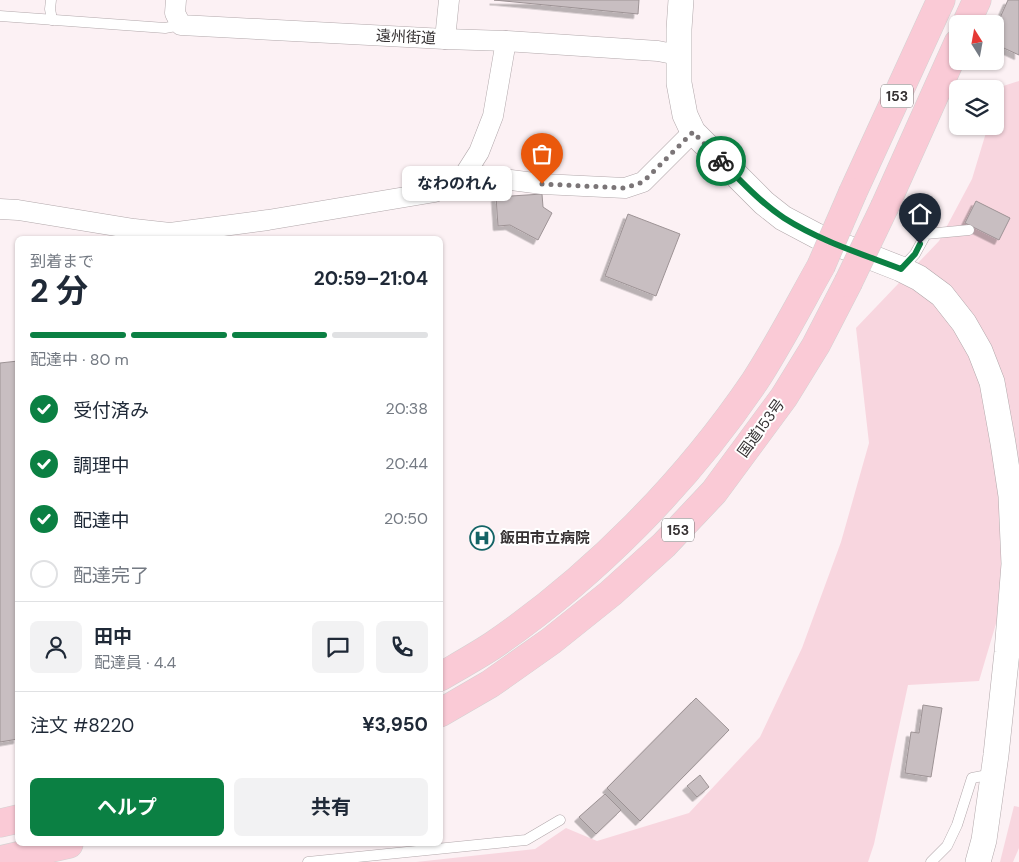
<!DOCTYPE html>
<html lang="ja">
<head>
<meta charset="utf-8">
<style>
  :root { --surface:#fff; --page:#f2f2f3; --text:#1f2937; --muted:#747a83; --line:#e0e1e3; --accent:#0b8043 }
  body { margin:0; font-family:"DM Sans","Noto Sans JP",sans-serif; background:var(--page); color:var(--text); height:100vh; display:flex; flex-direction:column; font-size:19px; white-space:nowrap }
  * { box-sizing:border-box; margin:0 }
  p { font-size:16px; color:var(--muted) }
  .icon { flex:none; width:28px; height:28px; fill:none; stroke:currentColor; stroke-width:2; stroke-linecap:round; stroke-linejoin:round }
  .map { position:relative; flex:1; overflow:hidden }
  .panel { position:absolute; left:15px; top:236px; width:428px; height:610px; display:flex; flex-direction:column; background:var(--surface); border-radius:8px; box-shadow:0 1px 4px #0004 }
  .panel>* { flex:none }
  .needle { width:32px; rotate:349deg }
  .buttons { position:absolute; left:949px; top:15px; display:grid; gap:10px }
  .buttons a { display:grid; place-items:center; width:55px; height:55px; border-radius:8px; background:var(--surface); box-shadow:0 1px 4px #0004; font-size:25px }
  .pin { position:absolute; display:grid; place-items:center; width:42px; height:42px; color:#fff; margin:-51px -21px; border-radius:50% 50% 50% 0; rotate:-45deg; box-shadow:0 0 5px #0007 }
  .pin .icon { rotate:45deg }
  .courier { position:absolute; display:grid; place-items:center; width:50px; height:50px; margin:-25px; border:4px solid #0b8043; border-radius:50%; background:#fff; color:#222; box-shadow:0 1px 6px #0007 }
  .bubble { position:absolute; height:35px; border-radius:8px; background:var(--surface); box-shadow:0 1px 4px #0004; font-size:16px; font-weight:700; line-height:35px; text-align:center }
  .summary em { font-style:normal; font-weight:700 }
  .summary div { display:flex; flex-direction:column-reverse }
  .summary { display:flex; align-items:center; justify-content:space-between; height:85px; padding:0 15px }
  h1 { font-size:32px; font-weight:700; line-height:38px }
  .bar { display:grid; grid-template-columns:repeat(4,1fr); gap:8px 5px; align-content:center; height:60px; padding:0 15px }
  .bar i { height:6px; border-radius:4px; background:var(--line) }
  .bar .active { background:var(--accent) }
  .bar p { grid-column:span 4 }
  .line { display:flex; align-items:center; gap:12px; padding:0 15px; border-top:1px solid var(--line) }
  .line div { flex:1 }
  .round { display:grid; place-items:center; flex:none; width:52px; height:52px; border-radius:8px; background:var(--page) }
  ol { padding:0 15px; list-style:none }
  li { display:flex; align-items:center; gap:15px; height:55px }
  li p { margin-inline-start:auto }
  li .icon { padding:5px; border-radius:50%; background:var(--accent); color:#fff; stroke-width:4 }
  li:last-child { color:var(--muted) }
  li i { width:28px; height:28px; border:2px solid var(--line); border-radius:50% }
  .cta { display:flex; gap:10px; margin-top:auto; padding:10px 15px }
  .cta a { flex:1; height:58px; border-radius:8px; background:var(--accent); color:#fff; font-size:20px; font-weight:700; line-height:58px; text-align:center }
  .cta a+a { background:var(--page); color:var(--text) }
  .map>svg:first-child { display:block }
</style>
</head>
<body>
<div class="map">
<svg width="1019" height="862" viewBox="0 0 1019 862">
  <defs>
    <filter id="shadow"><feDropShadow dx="-4.5" dy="4.5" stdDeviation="0" flood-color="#0004"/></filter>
  </defs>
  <rect width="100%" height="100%" fill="#fcf1f4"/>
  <g fill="#f8d6df">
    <path d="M 1019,81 L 1019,546 L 979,681 L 908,685 L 874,844 L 868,862 L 416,862 L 535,849 L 566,828 L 597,841 L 689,813 L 760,737 L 802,648 L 841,542 L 869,443 L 856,328 L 939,241 L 972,179 L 988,126 L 995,126 L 995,103 L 1000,87 Z"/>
    <path d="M 1014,806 L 1019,807 L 1019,848 L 1013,862 L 1000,862 Z"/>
  </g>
  <g fill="#c8bec1" stroke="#9d9395" filter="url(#shadow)">
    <path d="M 494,0 L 639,0 L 638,14 Z"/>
    <path d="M 1008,0 L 1019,0 L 1019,55 L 995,44 L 995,29 Z"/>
    <path d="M 542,194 L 543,207 L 552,213 L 538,240 L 510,225 L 498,226 L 496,197 Z"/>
    <path d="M 976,201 L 1010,218 L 999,240 L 965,223 Z"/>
    <path d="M 628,214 L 680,234 L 656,296 L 605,276 Z"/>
    <path d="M 18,361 L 18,739 L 0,742 L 0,363 Z"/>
    <path d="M 696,698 L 729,730 L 640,821 L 607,788 Z"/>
    <path d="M 923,705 L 942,708 L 931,777 L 905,773 L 911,732 L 919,733 Z"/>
    <path d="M 700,775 L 709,787 L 697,797 L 687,786 Z"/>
    <path d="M 605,794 L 621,810 L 596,834 L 579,817 Z"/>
  </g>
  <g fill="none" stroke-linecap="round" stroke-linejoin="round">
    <g stroke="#b2a8ab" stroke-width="11">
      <g id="service">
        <path d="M 51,0 L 50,9 L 52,20"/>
        <path d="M 0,16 L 165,28 L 181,25"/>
        <path d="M 901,269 L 915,254 L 926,234 L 969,230"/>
        <path d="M 308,862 L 526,840 L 560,820"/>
        <path d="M 931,862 L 947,846 L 957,825 L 972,778 L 993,774"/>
      </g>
    </g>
    <g stroke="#b2a8ab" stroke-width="21">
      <g id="minor">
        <path d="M 176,0 L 175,13 L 181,25 L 445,39 L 506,41 L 658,51 L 678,55"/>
        <path d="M 445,39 L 449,0"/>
        <path d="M 465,174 L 542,184 L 625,188 L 643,182 L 693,132"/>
        <path d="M 0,209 L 18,210 L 134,229 L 170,233 L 268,220 L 435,192 L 465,174 L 479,152 L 493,116 L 506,41"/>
      </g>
    </g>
    <g stroke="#b2a8ab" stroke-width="26">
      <path id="tertiary" d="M 681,0 L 679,29 L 679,83 L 685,115 L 693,132 L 764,203 L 783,218 L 817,236 L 901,269 L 919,278 L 942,295 L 964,323 L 980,351 L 992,382 L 1003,443 L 1011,496 L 1014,564 L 1007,652 L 996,755 L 984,840 L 978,862"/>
    </g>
    <g stroke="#d3d2d2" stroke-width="29">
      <g id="trunk">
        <path d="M 966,24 L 977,0"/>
        <path d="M 853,192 L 941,0"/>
        <path d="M 885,206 L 958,43"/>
        <path d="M 440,677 C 457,667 475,657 492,646 C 593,577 686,483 755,381 C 779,344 799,305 821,266"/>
        <path d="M 440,713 L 490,684 L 551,641 L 611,593 L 664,545 L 714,492 L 784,397 L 816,345 L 848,283"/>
        <path d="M 0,823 L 18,819"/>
        <path d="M 0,860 L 69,844"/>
      </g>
    </g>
    <use href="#service" stroke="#fff" stroke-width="10"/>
    <use href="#minor" stroke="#fff" stroke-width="20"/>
    <use href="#tertiary" stroke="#fff" stroke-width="25"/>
    <use href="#trunk" stroke="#facad6" stroke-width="28"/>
    <g stroke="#d3d2d2" stroke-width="29" stroke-linecap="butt">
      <g id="trunk-bridge">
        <path d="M 821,266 L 853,192"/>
        <path d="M 848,283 L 885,206"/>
      </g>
    </g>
    <use href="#trunk-bridge" stroke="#facad6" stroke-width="28"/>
  </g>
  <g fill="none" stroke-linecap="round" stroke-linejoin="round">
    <path stroke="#7b7577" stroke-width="5" stroke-dasharray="0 9" d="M 542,184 L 625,188 L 643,182 L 693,132 L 721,161"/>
    <path stroke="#0b8043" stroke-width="6" d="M 721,161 C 741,181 761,203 784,218 C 820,241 862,254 901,269 L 915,254 L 920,244"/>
  </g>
  <defs>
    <g id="hospital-ring" transform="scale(1.25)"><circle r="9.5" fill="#fff" stroke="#146466" stroke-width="1.5"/><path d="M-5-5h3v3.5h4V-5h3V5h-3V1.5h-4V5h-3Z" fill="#146466"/></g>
  </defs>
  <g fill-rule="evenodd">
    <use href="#hospital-ring" x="482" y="538"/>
  </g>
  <g text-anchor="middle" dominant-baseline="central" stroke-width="4" stroke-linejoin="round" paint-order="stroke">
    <g fill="#fff" stroke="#727070" stroke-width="1">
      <rect x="881" y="84.5" width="32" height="23" rx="4"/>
      <rect x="662" y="518.5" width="32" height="23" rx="4"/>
    </g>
    <g font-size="14" font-weight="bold" fill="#363233">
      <text x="897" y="96">153</text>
      <text x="678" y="530">153</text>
    </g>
    <g font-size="15" fill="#363233" stroke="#fff">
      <text transform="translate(406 37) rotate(3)">遠州街道</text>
      <text transform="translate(761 428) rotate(-54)">国道153号</text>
    </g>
    <g font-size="15" font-weight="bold" fill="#363233" stroke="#fff" text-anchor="start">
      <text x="500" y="538">飯田市立病院</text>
    </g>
  </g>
</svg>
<div class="buttons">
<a><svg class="needle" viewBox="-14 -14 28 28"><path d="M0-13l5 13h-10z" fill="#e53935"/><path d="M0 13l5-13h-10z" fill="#747a83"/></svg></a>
<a><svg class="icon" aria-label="layers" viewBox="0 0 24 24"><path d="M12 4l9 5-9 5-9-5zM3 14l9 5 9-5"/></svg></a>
</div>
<div class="pin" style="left:542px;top:184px;background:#ea580c"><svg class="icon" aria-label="bag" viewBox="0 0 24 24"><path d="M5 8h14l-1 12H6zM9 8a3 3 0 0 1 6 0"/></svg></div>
<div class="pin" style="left:920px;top:244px;background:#1f2937"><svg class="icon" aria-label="home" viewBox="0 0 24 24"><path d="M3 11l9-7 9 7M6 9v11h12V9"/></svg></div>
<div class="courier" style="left:721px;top:161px"><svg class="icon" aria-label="bike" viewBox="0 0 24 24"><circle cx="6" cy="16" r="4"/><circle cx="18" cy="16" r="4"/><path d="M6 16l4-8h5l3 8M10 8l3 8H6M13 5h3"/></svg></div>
<div class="bubble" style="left:402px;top:166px;width:110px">なわのれん</div>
<section class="panel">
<div class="summary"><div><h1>2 分</h1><p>到着まで</p></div><em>20:59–21:04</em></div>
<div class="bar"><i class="active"></i><i class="active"></i><i class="active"></i><i></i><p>配達中 · 80 m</p></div>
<ol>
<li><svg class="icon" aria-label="check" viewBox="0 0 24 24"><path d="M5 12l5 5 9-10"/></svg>受付済み<p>20:38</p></li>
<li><svg class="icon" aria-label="check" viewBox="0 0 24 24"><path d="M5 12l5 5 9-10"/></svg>調理中<p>20:44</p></li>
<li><svg class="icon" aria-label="check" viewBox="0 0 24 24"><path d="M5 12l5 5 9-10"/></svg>配達中<p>20:50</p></li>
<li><i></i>配達完了</li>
</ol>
<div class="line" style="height:90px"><a class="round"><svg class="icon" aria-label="person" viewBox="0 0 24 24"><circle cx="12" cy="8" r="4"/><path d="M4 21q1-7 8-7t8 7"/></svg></a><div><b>田中</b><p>配達員 · 4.4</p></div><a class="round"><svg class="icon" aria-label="chat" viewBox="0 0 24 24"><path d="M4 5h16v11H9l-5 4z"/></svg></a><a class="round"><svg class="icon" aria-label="phone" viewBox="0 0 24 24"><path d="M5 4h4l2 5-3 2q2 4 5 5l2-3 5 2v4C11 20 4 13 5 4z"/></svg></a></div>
<div class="line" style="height:65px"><div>注文 #8220</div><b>¥3,950</b></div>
<div class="cta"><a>ヘルプ</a><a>共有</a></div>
</section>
</div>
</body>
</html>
